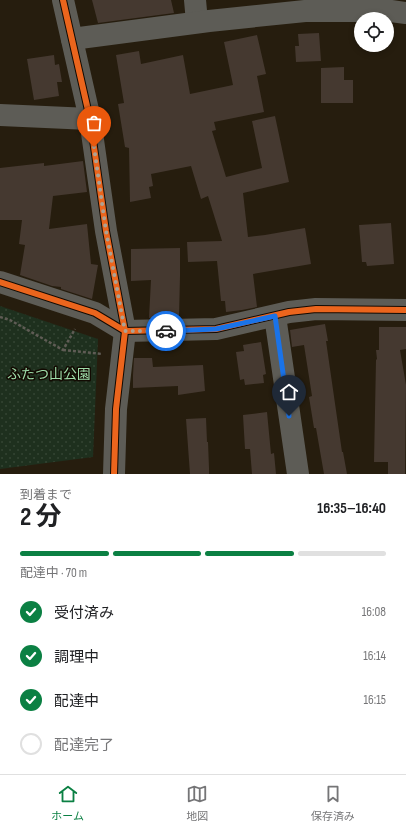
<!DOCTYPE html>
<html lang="ja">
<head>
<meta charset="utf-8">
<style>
  :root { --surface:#fff; --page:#f6f6f6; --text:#202124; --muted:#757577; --line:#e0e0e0; --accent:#0b8043 }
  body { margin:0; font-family:"Sofia Sans Condensed","Noto Sans JP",sans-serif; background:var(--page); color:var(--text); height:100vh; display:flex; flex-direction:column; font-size:15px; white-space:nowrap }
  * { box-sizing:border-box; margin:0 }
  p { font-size:13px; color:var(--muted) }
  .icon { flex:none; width:22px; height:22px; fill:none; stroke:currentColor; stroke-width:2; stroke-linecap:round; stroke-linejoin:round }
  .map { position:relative; height:474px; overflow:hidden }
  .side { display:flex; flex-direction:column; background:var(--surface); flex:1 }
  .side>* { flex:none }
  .controls { position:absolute; left:354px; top:12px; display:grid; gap:8px }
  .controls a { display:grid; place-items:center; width:40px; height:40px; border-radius:50%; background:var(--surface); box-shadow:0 2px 6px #0003; font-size:20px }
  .pin { position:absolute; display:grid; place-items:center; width:34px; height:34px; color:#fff; margin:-41px -17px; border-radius:50% 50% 50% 0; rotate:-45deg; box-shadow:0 0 4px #0007 }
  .pin .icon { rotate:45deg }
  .courier { position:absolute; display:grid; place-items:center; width:40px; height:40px; margin:-20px; border:3px solid #1a73e8; border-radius:50%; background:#fff; color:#222; box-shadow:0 1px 5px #0007 }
  .summary em { font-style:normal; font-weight:700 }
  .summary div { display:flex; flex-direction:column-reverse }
  .summary { display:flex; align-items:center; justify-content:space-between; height:68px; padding:0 20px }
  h1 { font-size:26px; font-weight:700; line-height:30px }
  .bar { display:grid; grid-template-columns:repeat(4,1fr); gap:6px 4px; align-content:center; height:48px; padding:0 20px }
  .bar i { height:5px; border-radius:3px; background:var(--line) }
  .bar .active { background:var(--accent) }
  .bar p { grid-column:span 4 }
  ol { padding:0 20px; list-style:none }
  li { display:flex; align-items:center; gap:12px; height:44px }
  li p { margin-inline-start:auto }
  li .icon { padding:4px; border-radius:50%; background:var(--accent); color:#fff; stroke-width:4 }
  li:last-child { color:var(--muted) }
  li i { width:22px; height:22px; border:2px solid var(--line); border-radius:50% }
  .tabs { display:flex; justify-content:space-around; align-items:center; height:56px; border-top:1px solid var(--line); background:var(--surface); font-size:11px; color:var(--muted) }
  .tabs a { display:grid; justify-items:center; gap:2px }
  .tabs .active { color:var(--accent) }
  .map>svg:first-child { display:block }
</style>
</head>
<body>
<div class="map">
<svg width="406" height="474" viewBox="0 0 406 474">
  <defs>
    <pattern id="park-dots" width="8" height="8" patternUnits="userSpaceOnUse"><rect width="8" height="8" fill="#1e301e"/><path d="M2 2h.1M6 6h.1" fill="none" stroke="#344433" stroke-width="1.8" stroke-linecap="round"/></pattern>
  </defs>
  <rect width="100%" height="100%" fill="#261d0e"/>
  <path fill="url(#park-dots)" d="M 0,306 L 98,339 L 93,457 L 0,469 Z"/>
  <g fill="#453930">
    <path d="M 92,0 L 171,0 L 174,13 L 98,23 Z"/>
    <path d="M 319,33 L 321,61 L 296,62 L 295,46 L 299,46 L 298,34 Z"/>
    <path d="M 257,35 L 266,74 L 257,76 L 264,112 L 214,122 L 216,130 L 212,131 L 226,177 L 262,168 L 252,121 L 275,116 L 289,182 L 243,193 L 248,237 L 265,235 L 305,228 L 311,264 L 253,274 L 257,307 L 242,310 L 226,312 L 225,301 L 221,301 L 217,261 L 188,262 L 187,242 L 222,241 L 208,196 L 201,199 L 191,166 L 151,174 L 153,186 L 149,187 L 151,198 L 130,202 L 129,148 L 125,147 L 118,104 L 124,103 L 116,55 L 139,51 L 141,64 L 183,55 L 190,94 L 233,85 L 224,42 Z"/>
    <path d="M 54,55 L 55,65 L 59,64 L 62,82 L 57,82 L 59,96 L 34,100 L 27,59 Z"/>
    <path d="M 344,67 L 344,80 L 353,80 L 353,103 L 321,103 L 321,68 Z"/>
    <path d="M 83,161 L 87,192 L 53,196 L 49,229 L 87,224 L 91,264 L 98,265 L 92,299 L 61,289 L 61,287 L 52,286 L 20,275 L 25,245 L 19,244 L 22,220 L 0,220 L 0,168 L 44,163 L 44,166 Z"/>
    <path d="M 391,223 L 394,264 L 367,266 L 366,262 L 362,262 L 359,225 Z"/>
    <path d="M 180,248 L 180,276 L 179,317 L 149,318 L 151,280 L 131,281 L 131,249 Z"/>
    <path d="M 325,324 L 328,341 L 326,341 L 342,452 L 343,452 L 347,474 L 324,474 L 316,428 L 314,428 L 309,397 L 312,396 L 304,345 L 292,347 L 290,330 Z"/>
    <path d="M 379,327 L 406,327 L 406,349 L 400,350 L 406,385 L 405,474 L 388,474 L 388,462 L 374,462 L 376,360 L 377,359 L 376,350 L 379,350 Z"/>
    <path d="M 261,342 L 266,374 L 263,375 L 264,383 L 245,385 L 244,379 L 240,380 L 236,352 L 244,351 L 243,345 Z"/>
    <path d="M 134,358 L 152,358 L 153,367 L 203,365 L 205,391 L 178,395 L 178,386 L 133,388 L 133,375 Z"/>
    <path d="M 267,412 L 271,454 L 274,453 L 276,474 L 252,474 L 250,449 L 245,449 L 243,415 Z"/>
    <path d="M 206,418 L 207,442 L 208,442 L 209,468 L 209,474 L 190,474 L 186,419 Z"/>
  </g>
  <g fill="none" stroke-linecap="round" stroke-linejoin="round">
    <g stroke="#5f5c55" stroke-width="2.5" stroke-dasharray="3 2" stroke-linecap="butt">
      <path d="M 0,317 L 10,320 L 63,350 L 75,329"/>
      <path d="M 63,350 L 102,354"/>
    </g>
    <g stroke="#5d5c56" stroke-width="22">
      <path d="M 63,0 L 90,119 L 106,231 L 125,331 L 116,409 L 114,474"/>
      <path d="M 195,0 L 197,22"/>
      <path d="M 72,39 L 209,21 L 305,11 L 391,11 L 406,13"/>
      <path d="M 0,115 L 90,119"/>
      <path d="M 0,282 L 95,313 L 125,331 L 216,329 L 289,312 L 316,309 L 406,310"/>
      <path d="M 275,316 L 298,474"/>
    </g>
    <g stroke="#120a02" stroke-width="8">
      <g id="cycleway">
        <path d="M 63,0 L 90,119 L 106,231 L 125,331 L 116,409 L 114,474"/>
        <path d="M 0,282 L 95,313 L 125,331 L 216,329 L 289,312 L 316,309 L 406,310"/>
      </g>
    </g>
    <use href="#cycleway" stroke="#eb651d" stroke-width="6"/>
  </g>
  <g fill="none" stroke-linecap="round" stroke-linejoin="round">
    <path stroke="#ada293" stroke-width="4" stroke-dasharray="0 7.2" d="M 94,147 L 106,231 L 125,331 L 166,331"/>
    <path stroke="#1a73e8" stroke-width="5" d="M 166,331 L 216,329 L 275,316 L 289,416"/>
  </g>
  <g text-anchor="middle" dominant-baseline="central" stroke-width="3" stroke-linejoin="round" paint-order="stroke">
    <g font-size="14" fill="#9edda9" stroke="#120a02">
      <text x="49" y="374">ふたつ山公園</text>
    </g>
  </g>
</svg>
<div class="controls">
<a><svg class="icon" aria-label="locate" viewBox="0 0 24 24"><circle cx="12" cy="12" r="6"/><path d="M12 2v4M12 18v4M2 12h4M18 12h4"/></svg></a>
</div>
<div class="pin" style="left:94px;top:147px;background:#ea580c"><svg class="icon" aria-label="bag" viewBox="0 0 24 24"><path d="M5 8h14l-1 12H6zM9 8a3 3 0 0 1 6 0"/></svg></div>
<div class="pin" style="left:289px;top:416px;background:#1f2937"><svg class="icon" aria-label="home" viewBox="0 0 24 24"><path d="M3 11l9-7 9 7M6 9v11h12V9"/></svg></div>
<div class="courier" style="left:166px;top:331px"><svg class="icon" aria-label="car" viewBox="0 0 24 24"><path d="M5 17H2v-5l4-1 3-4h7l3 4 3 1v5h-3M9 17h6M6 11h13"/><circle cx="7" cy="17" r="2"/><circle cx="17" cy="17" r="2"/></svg></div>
</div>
<section class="side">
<div class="summary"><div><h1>2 分</h1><p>到着まで</p></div><em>16:35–16:40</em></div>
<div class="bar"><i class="active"></i><i class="active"></i><i class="active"></i><i></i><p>配達中 · 70 m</p></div>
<ol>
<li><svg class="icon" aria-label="check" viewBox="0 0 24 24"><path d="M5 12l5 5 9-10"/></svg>受付済み<p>16:08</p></li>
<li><svg class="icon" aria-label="check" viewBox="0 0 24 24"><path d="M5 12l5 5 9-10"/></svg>調理中<p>16:14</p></li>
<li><svg class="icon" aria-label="check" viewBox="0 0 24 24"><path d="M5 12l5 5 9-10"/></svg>配達中<p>16:15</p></li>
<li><i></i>配達完了</li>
</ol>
</section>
<nav class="tabs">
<a class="active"><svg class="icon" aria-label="home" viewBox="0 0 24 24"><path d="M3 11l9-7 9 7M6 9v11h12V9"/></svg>ホーム</a>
<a><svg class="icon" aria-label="map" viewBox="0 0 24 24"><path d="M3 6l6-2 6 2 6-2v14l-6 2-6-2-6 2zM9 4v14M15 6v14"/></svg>地図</a>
<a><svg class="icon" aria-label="saved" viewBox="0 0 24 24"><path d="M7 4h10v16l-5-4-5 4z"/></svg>保存済み</a>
</nav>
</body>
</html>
